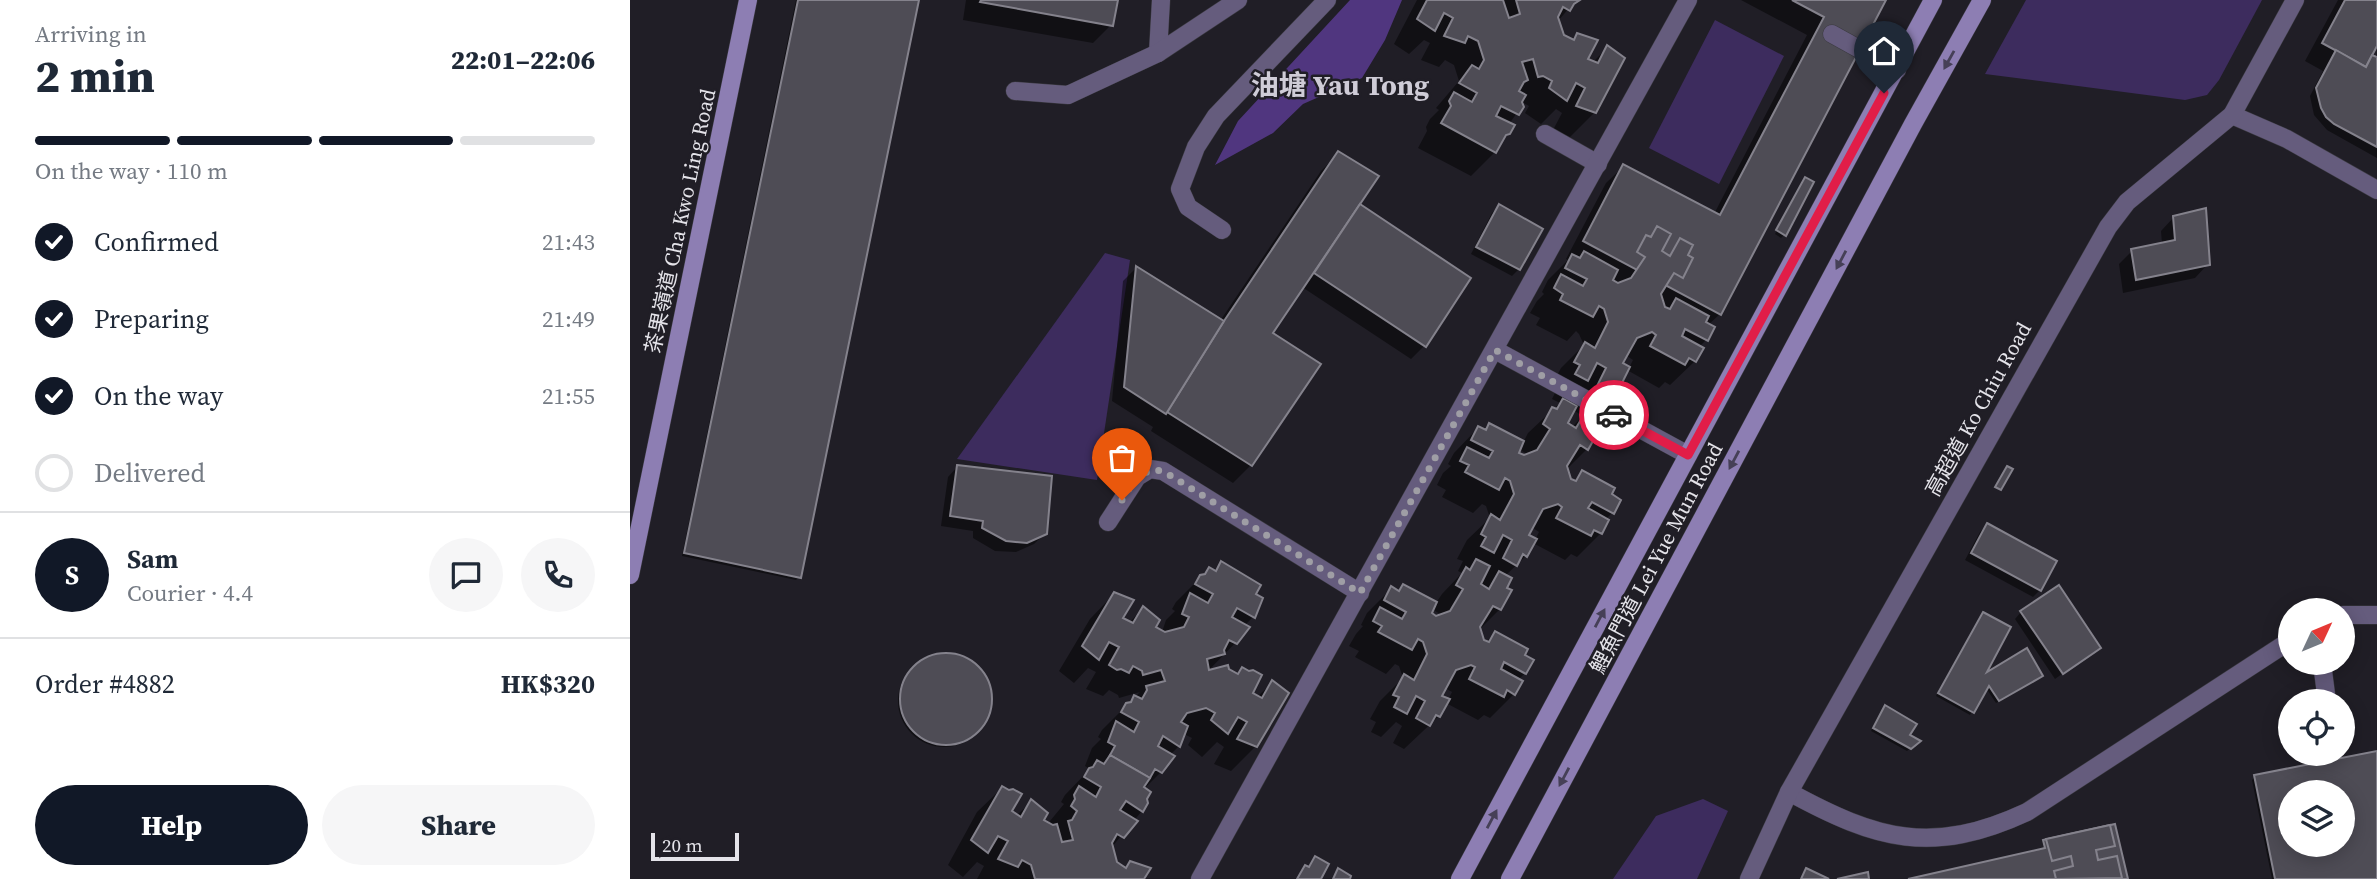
<!DOCTYPE html>
<html lang="en">
<head>
<meta charset="utf-8">
<style>
  :root { --surface:#fff; --page:#f6f6f7; --text:#1f2937; --muted:#747a83; --line:#e0e1e3; --accent:#111827 }
  body { margin:0; font-family:"Source Serif 4","Noto Sans TC",serif; background:var(--page); color:var(--text); height:100vh; display:flex; flex-direction:column; font-size:26px; white-space:nowrap }
  * { box-sizing:border-box; margin:0 }
  p { font-size:23px; color:var(--muted) }
  .icon { flex:none; width:38px; height:38px; fill:none; stroke:currentColor; stroke-width:2; stroke-linecap:round; stroke-linejoin:round }
  .map { position:relative; flex:1; overflow:hidden }
  .panel { display:flex; flex-direction:column; background:var(--surface); width:630px }
  .panel>* { flex:none }
  .needle { width:46px; rotate:46deg }
  .fabs { position:absolute; left:1648px; top:598px; display:grid; gap:14px }
  .fabs a { display:grid; place-items:center; width:77px; height:77px; border-radius:50%; background:var(--surface); box-shadow:0 4px 18px #0003; font-size:35px }
  .scale { position:absolute; left:21px; bottom:18px; width:88px; box-sizing:border-box; padding-left:7px; border:4px solid #e4e3e9; border-top:0; font-size:19px; line-height:24px; white-space:nowrap; color:#e4e3e9; -webkit-text-stroke:5px #201e26; paint-order:stroke }
  .pin { position:absolute; display:grid; place-items:center; width:60px; height:60px; color:#fff; margin:-72px -30px; border-radius:50% 50% 50% 0; rotate:-45deg; box-shadow:0 0 7px #0007 }
  .pin .icon { rotate:45deg }
  .courier { position:absolute; display:grid; place-items:center; width:70px; height:70px; margin:-35px; border:5px solid #e11d48; border-radius:50%; background:#fff; color:#222; box-shadow:0 2px 9px #0007 }
  .head em { font-style:normal; font-weight:800 }
  .head div { display:flex; flex-direction:column-reverse }
  .head { display:flex; align-items:center; justify-content:space-between; height:119px; padding:0 35px }
  h1 { font-size:46px; font-weight:800; line-height:52px }
  .bar { display:grid; grid-template-columns:repeat(4,1fr); gap:10px 7px; align-content:center; height:84px; padding:0 35px }
  .bar i { height:9px; border-radius:5px; background:var(--line) }
  .bar .selected { background:var(--accent) }
  .bar p { grid-column:span 4 }
  .line { display:flex; align-items:center; gap:18px; padding:0 35px; border-top:2px solid var(--line) }
  .line div { flex:1 }
  .round { display:grid; place-items:center; flex:none; width:74px; height:74px; border-radius:37px; background:var(--page) }
  ol { padding:0 35px; list-style:none }
  li { display:flex; align-items:center; gap:21px; height:77px }
  li p { margin-inline-start:auto }
  li .icon { padding:7px; border-radius:50%; background:var(--accent); color:#fff; stroke-width:4 }
  li:last-child { color:var(--muted) }
  li i { width:38px; height:38px; border:4px solid var(--line); border-radius:50% }
  .button { display:flex; gap:14px; margin-top:auto; padding:14px 35px }
  .button a { flex:1; height:80px; border-radius:42px; background:var(--accent); color:#fff; font-size:28px; font-weight:800; line-height:80px; text-align:center }
  .button a+a { background:var(--page); color:var(--text) }
  main { display:flex; flex:1; min-height:0 }
  .map>svg:first-child { display:block }
</style>
</head>
<body>
<main>
<section class="panel">
<div class="head"><div><h1>2 min</h1><p>Arriving in</p></div><em>22:01–22:06</em></div>
<div class="bar"><i class="selected"></i><i class="selected"></i><i class="selected"></i><i></i><p>On the way · 110 m</p></div>
<ol>
<li><svg class="icon" aria-label="check" viewBox="0 0 24 24"><path d="M5 12l5 5 9-10"/></svg>Confirmed<p>21:43</p></li>
<li><svg class="icon" aria-label="check" viewBox="0 0 24 24"><path d="M5 12l5 5 9-10"/></svg>Preparing<p>21:49</p></li>
<li><svg class="icon" aria-label="check" viewBox="0 0 24 24"><path d="M5 12l5 5 9-10"/></svg>On the way<p>21:55</p></li>
<li><i></i>Delivered</li>
</ol>
<div class="line" style="height:126px"><b class="round" style="background:var(--accent);color:#fff">S</b><div><b>Sam</b><p>Courier · 4.4</p></div><a class="round"><svg class="icon" aria-label="chat" viewBox="0 0 24 24"><path d="M4 5h16v11H9l-5 4z"/></svg></a><a class="round"><svg class="icon" aria-label="phone" viewBox="0 0 24 24"><path d="M5 4h4l2 5-3 2q2 4 5 5l2-3 5 2v4C11 20 4 13 5 4z"/></svg></a></div>
<div class="line" style="height:91px"><div>Order #4882</div><b>HK$320</b></div>
<div class="button"><a>Help</a><a>Share</a></div>
</section>
<div class="map">
<svg width="1747" height="879" viewBox="0 0 1747 879">
  <rect width="100%" height="100%" fill="#201e26"/>
  <g fill="#3d2c5e">
    <path d="M 1396,0 L 1632,0 L 1589,80 L 1577,95 L 1555,100 L 1355,74 Z"/>
    <path d="M 1085,20 L 1154,56 L 1089,184 L 1019,148 Z"/>
    <path d="M 475,253 L 500,260 L 467,480 L 327,459 Z"/>
    <path d="M 1073,799 L 1098,811 L 1067,879 L 983,879 L 1026,816 Z"/>
  </g>
  <path fill="#50367f" d="M 720,0 L 772,0 L 755,40 L 732,78 L 673,104 L 643,133 L 585,165 L 608,121 Z"/>
  <g fill="#0007" fill-rule="evenodd">
    <path d="M 166,0 L 288,0 L 169,577 L 166,580 L 52,556 Z"/>
    <path d="M 336,0 L 487,0 L 481,25 L 463,43 L 333,20 Z"/>
    <path d="M 787,0 L 946,0 L 928,21 L 932,37 L 941,41 L 948,35 L 956,59 L 963,62 L 977,48 L 965,112 L 940,137 L 923,130 L 932,113 L 926,109 L 911,124 L 895,113 L 899,106 L 890,101 L 892,106 L 879,124 L 878,133 L 871,140 L 865,152 L 841,176 L 788,148 L 797,131 L 796,127 L 800,119 L 809,110 L 806,108 L 829,81 L 824,65 L 815,60 L 809,67 L 791,60 L 800,43 L 794,40 L 779,54 L 764,44 Z"/>
    <path d="M 1111,0 L 1253,0 L 1090,314 L 1078,325 L 1083,328 L 1076,340 L 1069,347 L 1065,361 L 1040,385 L 1035,382 L 1029,388 L 997,370 L 990,383 L 958,414 L 962,428 L 957,449 L 936,470 L 939,480 L 943,482 L 952,473 L 979,495 L 982,513 L 975,520 L 971,533 L 947,557 L 941,554 L 935,560 L 903,543 L 896,556 L 875,576 L 870,609 L 849,630 L 852,641 L 856,642 L 865,633 L 893,656 L 895,673 L 888,680 L 884,694 L 860,718 L 854,715 L 848,720 L 816,703 L 809,716 L 774,749 L 763,743 L 772,726 L 766,722 L 751,737 L 741,732 L 746,722 L 740,719 L 750,701 L 773,678 L 769,666 L 765,664 L 756,674 L 725,657 L 729,651 L 719,646 L 726,634 L 733,626 L 731,625 L 737,613 L 762,588 L 767,592 L 773,586 L 806,603 L 812,594 L 832,573 L 828,571 L 833,561 L 827,559 L 837,540 L 860,518 L 856,506 L 852,504 L 843,513 L 812,497 L 816,490 L 807,485 L 813,473 L 821,466 L 818,464 L 824,453 L 848,428 L 854,431 L 860,425 L 893,443 L 898,433 L 930,403 L 922,399 L 927,389 L 921,387 L 931,368 L 954,345 L 949,334 L 946,331 L 937,341 L 906,325 L 910,318 L 900,313 L 907,301 L 914,294 L 912,292 L 918,280 L 938,260 L 936,259 L 976,183 L 994,166 L 1084,214 L 1177,35 ZM 997,356 L 1003,360 L 999,368 L 991,364 ZM 947,390 L 953,393 L 946,407 L 935,401 ZM 943,410 L 953,416 L 941,428 L 935,424 ZM 889,449 L 897,454 L 896,456 L 886,453 ZM 903,528 L 909,532 L 905,540 L 897,536 ZM 802,609 L 810,614 L 808,617 L 799,614 ZM 815,688 L 822,692 L 818,700 L 810,696 Z"/>
    <path d="M 1708,0 L 1747,0 L 1740,56 L 1747,59 L 1747,158 L 1697,130 L 1684,115 L 1680,96 L 1693,71 L 1675,61 Z"/>
    <path d="M 709,153 L 728,205 L 794,346 L 781,359 L 672,287 L 641,334 L 621,465 L 603,483 L 521,431 L 523,427 L 482,401 L 493,281 L 506,268 L 590,321 L 691,171 Z"/>
    <path d="M 1175,179 L 1154,235 L 1151,238 L 1145,234 Z"/>
    <path d="M 869,206 L 889,269 L 882,276 L 841,254 L 862,213 Z"/>
    <path d="M 1544,217 L 1578,264 L 1565,278 L 1493,293 L 1489,264 L 1502,251 L 1532,244 L 1531,231 Z"/>
    <path d="M 328,466 L 415,533 L 404,544 L 386,552 L 365,551 L 343,538 L 343,531 L 311,526 L 318,477 Z"/>
    <path d="M 1357,525 L 1410,590 L 1403,597 L 1335,560 L 1350,532 Z"/>
    <path d="M 591,563 L 623,595 L 623,617 L 614,626 L 613,635 L 578,671 L 606,675 L 612,669 L 620,693 L 627,697 L 642,683 L 626,746 L 601,771 L 584,764 L 594,747 L 587,742 L 572,757 L 558,745 L 562,738 L 554,734 L 549,746 L 540,755 L 531,772 L 514,789 L 512,811 L 481,848 L 485,863 L 495,869 L 501,863 L 512,879 L 347,879 L 354,866 L 347,862 L 333,877 L 318,865 L 347,812 L 372,788 L 379,812 L 386,816 L 401,802 L 412,820 L 421,826 L 420,821 L 434,804 L 431,802 L 435,795 L 460,769 L 455,766 L 462,748 L 471,739 L 468,737 L 472,730 L 510,692 L 489,698 L 488,695 L 479,690 L 473,696 L 456,689 L 466,672 L 458,668 L 444,683 L 429,671 L 460,619 L 484,594 L 491,619 L 499,623 L 513,608 L 524,627 L 532,632 L 536,620 L 545,611 L 542,609 L 546,602 L 579,569 L 583,572 Z"/>
    <path d="M 1391,612 L 1469,647 L 1425,679 L 1385,619 Z"/>
    <path d="M 1353,614 L 1352,676 L 1411,676 L 1366,703 L 1356,688 L 1340,715 L 1306,696 Z"/>
    <circle cx="314" cy="701" r="46"/>
    <path d="M 1255,707 L 1277,735 L 1288,741 L 1277,751 L 1241,731 Z"/>
    <path d="M 1747,753 L 1747,879 L 1642,879 L 1622,780 L 1625,777 ZM 1661,793 L 1713,793 L 1713,845 L 1661,845 Z"/>
  </g>
  <g fill="#4e4c55" stroke="#84828c" stroke-width="2" fill-rule="evenodd">
    <path d="M 168,0 L 289,0 L 171,578 L 54,553 Z"/>
    <path d="M 351,0 L 488,0 L 483,26 L 350,2 Z"/>
    <path d="M 797,0 L 873,0 L 879,18 L 890,14 L 886,0 L 950,0 L 944,4 L 940,11 L 933,7 L 928,17 L 934,35 L 944,40 L 947,33 L 968,40 L 958,59 L 968,63 L 977,45 L 995,58 L 966,113 L 946,106 L 955,88 L 946,83 L 937,101 L 919,88 L 922,81 L 913,76 L 908,77 L 903,59 L 892,62 L 898,80 L 894,82 L 889,91 L 896,95 L 892,102 L 894,107 L 889,115 L 871,106 L 866,116 L 885,125 L 880,134 L 876,135 L 866,153 L 811,123 L 821,106 L 819,101 L 824,92 L 842,102 L 847,93 L 829,83 L 842,65 L 849,69 L 854,60 L 848,41 L 838,36 L 835,43 L 814,36 L 823,18 L 814,13 L 805,31 L 787,19 Z"/>
    <path d="M 1162,0 L 1256,0 L 1091,315 L 953,241 L 993,164 L 1090,215 L 1194,17 Z"/>
    <path d="M 1715,0 L 1747,0 L 1747,46 L 1736,67 L 1692,43 Z"/>
    <path d="M 1706,50 L 1736,67 L 1742,55 L 1747,57 L 1747,147 L 1704,124 L 1696,117 L 1691,108 L 1686,88 Z"/>
    <path d="M 708,151 L 749,176 L 643,333 L 691,364 L 622,466 L 537,412 L 594,321 Z"/>
    <path d="M 1175,177 L 1184,182 L 1156,236 L 1146,230 Z"/>
    <path d="M 730,204 L 841,278 L 796,347 L 684,273 Z"/>
    <path d="M 869,204 L 913,229 L 890,270 L 846,247 Z"/>
    <path d="M 1576,208 L 1580,265 L 1506,280 L 1501,249 L 1545,240 L 1543,216 Z"/>
    <path d="M 1027,226 L 1041,234 L 1032,251 L 1040,256 L 1050,238 L 1063,245 L 1058,255 L 1063,258 L 1053,278 L 1044,273 L 1031,294 L 1035,307 L 1040,309 L 1046,298 L 1079,316 L 1076,322 L 1085,327 L 1078,341 L 1055,329 L 1052,336 L 1074,348 L 1066,362 L 1059,358 L 1055,365 L 1020,346 L 1026,335 L 1022,332 L 1007,338 L 993,363 L 1000,367 L 991,385 L 987,382 L 981,393 L 967,386 L 976,368 L 967,363 L 958,381 L 945,374 L 950,365 L 944,362 L 955,342 L 965,348 L 978,322 L 974,309 L 969,306 L 963,317 L 930,300 L 933,294 L 924,288 L 931,274 L 953,286 L 957,279 L 935,268 L 942,254 L 950,258 L 954,251 L 988,270 L 983,280 L 988,283 L 1001,278 L 1015,257 L 1007,252 L 1016,235 L 1021,237 Z"/>
    <path d="M 506,266 L 594,321 L 536,414 L 494,387 Z"/>
    <path d="M 933,398 L 947,406 L 938,423 L 946,428 L 956,411 L 969,418 L 964,427 L 969,430 L 958,450 L 950,445 L 937,466 L 941,479 L 946,481 L 952,470 L 985,488 L 982,494 L 991,500 L 984,514 L 962,502 L 958,508 L 979,520 L 972,534 L 964,530 L 961,536 L 926,518 L 932,507 L 928,504 L 913,509 L 899,535 L 907,539 L 897,557 L 893,554 L 887,566 L 873,558 L 882,540 L 873,535 L 864,553 L 851,546 L 856,537 L 851,534 L 861,514 L 870,520 L 884,494 L 880,481 L 875,478 L 869,490 L 835,472 L 839,465 L 830,461 L 837,447 L 859,458 L 863,451 L 841,440 L 848,426 L 856,430 L 859,423 L 894,441 L 889,453 L 894,455 L 907,450 L 920,429 L 913,424 L 922,407 L 927,409 Z"/>
    <path d="M 327,465 L 422,476 L 417,534 L 397,543 L 376,541 L 352,528 L 353,521 L 320,516 Z"/>
    <path d="M 1377,466 L 1383,469 L 1371,490 L 1365,487 Z"/>
    <path d="M 1357,523 L 1427,561 L 1411,591 L 1341,553 Z"/>
    <path d="M 846,559 L 860,566 L 851,584 L 859,589 L 869,571 L 882,578 L 877,588 L 882,590 L 871,610 L 863,606 L 850,627 L 854,640 L 859,642 L 865,631 L 898,649 L 895,655 L 904,660 L 896,674 L 874,662 L 871,669 L 893,681 L 885,695 L 877,690 L 874,697 L 839,679 L 845,667 L 841,665 L 826,670 L 812,696 L 820,699 L 810,717 L 806,715 L 800,726 L 786,718 L 795,701 L 786,696 L 777,714 L 764,707 L 769,697 L 763,695 L 774,674 L 784,680 L 797,654 L 793,642 L 788,639 L 782,650 L 748,632 L 752,626 L 743,621 L 750,607 L 772,619 L 776,612 L 754,600 L 761,586 L 769,591 L 773,584 L 807,602 L 802,613 L 806,616 L 820,611 L 833,589 L 826,585 L 836,567 L 840,570 Z"/>
    <path d="M 591,561 L 631,585 L 626,594 L 633,598 L 625,618 L 607,608 L 602,617 L 620,627 L 607,644 L 599,640 L 594,650 L 595,654 L 577,659 L 579,670 L 598,665 L 599,669 L 608,674 L 612,667 L 619,671 L 623,670 L 632,675 L 623,693 L 632,698 L 642,680 L 659,693 L 627,747 L 607,739 L 617,722 L 608,717 L 598,734 L 581,720 L 585,713 L 576,708 L 557,713 L 551,722 L 558,726 L 550,747 L 533,736 L 528,746 L 545,756 L 532,773 L 525,769 L 520,778 L 480,755 L 485,746 L 478,742 L 486,721 L 504,732 L 509,722 L 491,712 L 496,703 L 501,702 L 504,695 L 512,699 L 517,690 L 516,686 L 535,681 L 531,670 L 513,675 L 512,671 L 503,666 L 499,673 L 491,669 L 487,670 L 479,665 L 489,647 L 479,642 L 469,660 L 452,646 L 484,592 L 504,600 L 493,618 L 503,623 L 513,606 L 530,620 L 526,627 L 535,632 L 554,627 L 559,617 L 552,614 L 560,593 L 578,603 L 583,594 L 565,584 L 570,575 L 575,574 L 579,567 L 586,571 Z"/>
    <path d="M 1429,585 L 1471,648 L 1433,674 L 1390,611 Z"/>
    <path d="M 1353,612 L 1381,627 L 1357,672 L 1397,648 L 1413,676 L 1369,701 L 1359,686 L 1344,713 L 1308,693 Z"/>
    <circle cx="316" cy="699" r="46"/>
    <path d="M 1255,705 L 1287,724 L 1280,735 L 1291,741 L 1281,749 L 1243,728 Z"/>
    <path d="M 1747,751 L 1747,879 L 1645,879 L 1624,775 ZM 1661,793 L 1713,793 L 1713,845 L 1661,845 Z"/>
    <path d="M 480,755 L 520,778 L 514,787 L 521,792 L 517,799 L 518,803 L 513,812 L 496,801 L 490,810 L 508,821 L 494,838 L 487,834 L 482,843 L 487,862 L 496,868 L 500,861 L 521,868 L 514,879 L 405,879 L 401,865 L 392,860 L 388,867 L 368,859 L 378,841 L 368,836 L 358,853 L 341,840 L 372,786 L 379,790 L 383,789 L 392,794 L 382,811 L 391,817 L 401,799 L 418,813 L 414,820 L 423,825 L 427,824 L 432,842 L 443,840 L 438,821 L 442,820 L 447,811 L 441,806 L 445,799 L 444,795 L 449,786 L 466,797 L 471,787 L 454,777 L 459,768 L 463,767 L 467,760 L 474,764 Z"/>
    <path d="M 1485,824 L 1498,879 L 1278,879 L 1415,848 L 1413,840 Z"/>
    <path d="M 1480,825 L 1485,846 L 1466,850 L 1468,860 L 1487,856 L 1492,878 L 1426,879 L 1424,871 L 1443,866 L 1441,856 L 1422,861 L 1416,839 Z"/>
    <path d="M 685,856 L 699,864 L 691,879 L 667,879 L 675,865 L 679,867 Z"/>
    <path d="M 708,868 L 721,876 L 720,879 L 703,879 Z"/>
    <path d="M 1176,868 L 1199,879 L 1171,879 Z"/>
    <path d="M 1238,872 L 1239,879 L 1207,879 Z"/>
  </g>
  <g fill="none" stroke-linecap="round" stroke-linejoin="round">
    <g stroke="#3b3a41" stroke-width="19">
      <g id="service">
        <path d="M 1202,34 L 1267,70"/>
        <path d="M 528,53 L 531,0"/>
        <path d="M 915,134 L 968,164"/>
        <path d="M 865,350 L 1058,455"/>
        <path d="M 478,522 L 507,477 L 520,469 L 533,471 L 730,593"/>
        <path d="M 1713,615 L 1747,615"/>
        <path d="M 1692,663 L 1697,702"/>
        <path d="M 1159,792 C 1247,840 1302,856 1397,812 L 1661,640"/>
        <path d="M 570,879 L 1058,0"/>
      </g>
    </g>
    <g stroke="#3b3a41" stroke-width="19">
      <g id="minor">
        <path d="M 385,91 L 438,95 L 528,53 L 608,0"/>
        <path d="M 1602,115 L 1657,139 L 1747,190"/>
        <path d="M 592,230 L 558,207 L 550,189 L 566,147 L 586,116 L 697,0"/>
      </g>
    </g>
    <g stroke="#3b3a41" stroke-width="19">
      <path id="tertiary" d="M 1119,879 L 1159,792 L 1478,227 L 1497,202 L 1602,115 L 1665,0"/>
    </g>
    <g stroke="#3b3a41" stroke-width="19">
      <g id="secondary">
        <path d="M 0,575 L 118,0"/>
        <path d="M 830,879 L 1303,0"/>
        <path d="M 880,879 L 1283,124 L 1352,0"/>
      </g>
    </g>
    <use href="#service" stroke="#655c7d" stroke-width="18"/>
    <use href="#minor" stroke="#655c7d" stroke-width="18"/>
    <use href="#tertiary" stroke="#655c7d" stroke-width="18"/>
    <use href="#secondary" stroke="#8d7eb3" stroke-width="18"/>
  </g>
  <defs><path id="oneway-solid" d="M-6-.8H1V-3.2L6.5 0L1 3.2V.8H-6Z" transform="scale(1.75)"/></defs>
  <g fill="#464057">
    <use href="#oneway-solid" transform="translate(1319 60) rotate(119)"/>
    <use href="#oneway-solid" transform="translate(1211 260) rotate(118)"/>
    <use href="#oneway-solid" transform="translate(1104 460) rotate(118)"/>
    <use href="#oneway-solid" transform="translate(970 618) rotate(-62)"/>
    <use href="#oneway-solid" transform="translate(934 777) rotate(118)"/>
    <use href="#oneway-solid" transform="translate(862 819) rotate(-62)"/>
  </g>
  <g fill="none" stroke-linecap="round" stroke-linejoin="round">
    <path stroke="#9f9ea5" stroke-width="7" stroke-dasharray="0 12.6" d="M 492,500 C 504,481 509,468 533,471 L 730,593 L 865,350 L 984,415"/>
    <path stroke="#e11d48" stroke-width="9" d="M 984,415 L 1058,455 L 1254,93"/>
  </g>
  <g text-anchor="middle" dominant-baseline="central" stroke-width="5" stroke-linejoin="round" paint-order="stroke">
    <g font-size="21" fill="#e4e3e9" stroke="#201e26">
      <text transform="translate(50 221) rotate(-78)">茶果嶺道 Cha Kwo Ling Road</text>
      <text transform="translate(1348 409) rotate(-61)">高超道 Ko Chiu Road</text>
      <text transform="translate(1026 558) rotate(-62)">鯉魚門道 Lei Yue Mun Road</text>
    </g>
    <g font-size="28" font-weight="bold" fill="#cfccd7" stroke="#201e26">
      <text x="710" y="85">油塘 Yau Tong</text>
    </g>
  </g>
</svg>
<div class="fabs">
<a><svg class="needle" viewBox="-14 -14 28 28"><path d="M0-13l5 13h-10z" fill="#e53935"/><path d="M0 13l5-13h-10z" fill="#747a83"/></svg></a>
<a><svg class="icon" aria-label="locate" viewBox="0 0 24 24"><circle cx="12" cy="12" r="6"/><path d="M12 2v4M12 18v4M2 12h4M18 12h4"/></svg></a>
<a><svg class="icon" aria-label="layers" viewBox="0 0 24 24"><path d="M12 4l9 5-9 5-9-5zM3 14l9 5 9-5"/></svg></a>
</div>
<div class="scale">20 m</div>
<div class="pin" style="left:492px;top:500px;background:#ea580c"><svg class="icon" aria-label="bag" viewBox="0 0 24 24"><path d="M5 8h14l-1 12H6zM9 8a3 3 0 0 1 6 0"/></svg></div>
<div class="pin" style="left:1254px;top:93px;background:#1f2937"><svg class="icon" aria-label="home" viewBox="0 0 24 24"><path d="M3 11l9-7 9 7M6 9v11h12V9"/></svg></div>
<div class="courier" style="left:984px;top:415px"><svg class="icon" aria-label="car" viewBox="0 0 24 24"><path d="M5 17H2v-5l4-1 3-4h7l3 4 3 1v5h-3M9 17h6M6 11h13"/><circle cx="7" cy="17" r="2"/><circle cx="17" cy="17" r="2"/></svg></div>
</div>
</main>
</body>
</html>
